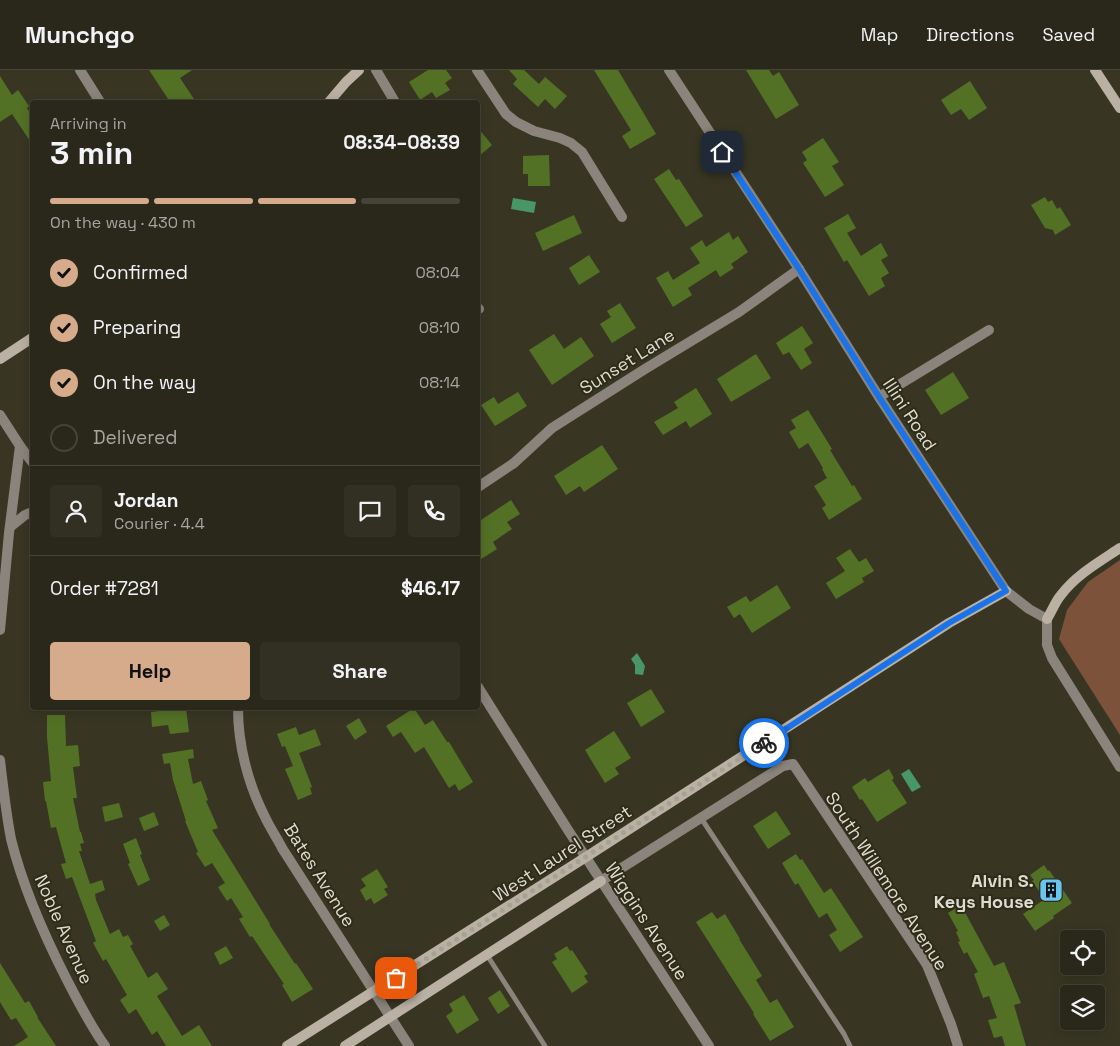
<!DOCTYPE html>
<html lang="en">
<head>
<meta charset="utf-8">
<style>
  :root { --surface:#2a281a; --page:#323023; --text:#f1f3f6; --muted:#a5a6a2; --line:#464439; --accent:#d6ab8b }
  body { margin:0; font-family:"Space Grotesk",sans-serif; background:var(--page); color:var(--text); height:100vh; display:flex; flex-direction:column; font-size:19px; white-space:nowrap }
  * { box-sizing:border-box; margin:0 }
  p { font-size:16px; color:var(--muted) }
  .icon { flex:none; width:28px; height:28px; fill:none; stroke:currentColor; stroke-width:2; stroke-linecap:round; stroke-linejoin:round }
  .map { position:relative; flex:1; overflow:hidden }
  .panel { position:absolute; left:30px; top:30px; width:450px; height:610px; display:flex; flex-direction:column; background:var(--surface); border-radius:5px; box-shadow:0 2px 12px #0003,0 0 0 1px var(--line) }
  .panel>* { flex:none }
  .controls { position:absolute; left:1060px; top:860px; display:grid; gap:10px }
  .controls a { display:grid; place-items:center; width:45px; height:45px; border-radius:5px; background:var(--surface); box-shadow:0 2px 12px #0003,0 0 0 1px var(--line); font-size:25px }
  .pin { position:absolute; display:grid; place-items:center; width:42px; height:42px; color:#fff; margin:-21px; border-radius:10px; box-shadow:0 2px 8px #0006 }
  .courier { position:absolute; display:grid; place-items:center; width:50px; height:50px; margin:-25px; border:4px solid #1a73e8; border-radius:50%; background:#fff; color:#222; box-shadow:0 1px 6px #0007 }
  .head em { font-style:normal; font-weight:700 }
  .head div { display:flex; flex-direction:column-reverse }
  .head { display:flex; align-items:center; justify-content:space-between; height:85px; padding:0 20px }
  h1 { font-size:32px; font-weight:700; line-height:38px }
  .bar { display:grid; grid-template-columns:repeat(4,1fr); gap:8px 5px; align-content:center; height:60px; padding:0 20px }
  .bar i { height:6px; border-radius:4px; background:var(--line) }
  .bar .on { background:var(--accent) }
  .bar p { grid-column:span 4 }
  .line { display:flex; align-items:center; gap:12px; padding:0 20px; border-top:1px solid var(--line) }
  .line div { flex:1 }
  .round { display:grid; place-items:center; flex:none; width:52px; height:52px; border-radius:5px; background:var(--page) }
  ol { padding:0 20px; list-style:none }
  li { display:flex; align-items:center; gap:15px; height:55px }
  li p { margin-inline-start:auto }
  li .icon { padding:5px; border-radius:50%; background:var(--accent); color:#111; stroke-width:4 }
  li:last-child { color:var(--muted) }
  li i { width:28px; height:28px; border:2px solid var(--line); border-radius:50% }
  .primary-button { display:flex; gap:10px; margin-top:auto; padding:10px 20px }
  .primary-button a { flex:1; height:58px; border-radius:5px; background:var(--accent); color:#111; font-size:20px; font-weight:700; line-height:58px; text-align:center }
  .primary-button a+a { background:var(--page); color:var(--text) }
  header { display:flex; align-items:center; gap:30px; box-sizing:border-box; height:70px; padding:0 25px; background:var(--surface); border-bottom:1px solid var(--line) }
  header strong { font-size:24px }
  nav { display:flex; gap:28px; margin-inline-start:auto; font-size:18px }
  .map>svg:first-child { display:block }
</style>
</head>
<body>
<header>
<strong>Munchgo</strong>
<nav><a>Map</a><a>Directions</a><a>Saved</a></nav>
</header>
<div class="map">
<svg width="1120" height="976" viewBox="0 0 1120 976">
  <rect width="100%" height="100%" fill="#383623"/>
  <path fill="#7d523a" d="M 1120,490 L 1120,665 L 1059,569 L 1067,540 L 1088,512 Z"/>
  <g fill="#499766">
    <path d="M 513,128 L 536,132 L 534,143 L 511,139 Z"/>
    <path d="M 637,583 L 645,596 L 643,605 L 635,604 L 635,595 L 631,589 Z"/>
    <path d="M 909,699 L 921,717 L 912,722 L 901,704 Z"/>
    <path d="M 1067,949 L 1069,949 L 1069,951 L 1085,951 L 1085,956 L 1067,957 Z"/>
  </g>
  <g fill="#537125">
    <path d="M 149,0 L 192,0 L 180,8 L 196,32 L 170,32 Z"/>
    <path d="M 428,0 L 446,0 L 452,8 L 445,13 L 450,20 L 436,28 L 432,22 L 420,30 L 409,12 Z"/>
    <path d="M 509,0 L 524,0 L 539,14 L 545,7 L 567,26 L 555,39 L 545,29 L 538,37 L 513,14 L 517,9 Z"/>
    <path d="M 594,0 L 618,0 L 656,64 L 630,79 L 622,66 L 631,60 Z"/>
    <path d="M 746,0 L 769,0 L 773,6 L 779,2 L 799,35 L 776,49 Z"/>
    <path d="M 0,6 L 12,25 L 18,20 L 29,36 L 27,38 L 32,46 L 32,74 L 12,44 L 0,52 Z"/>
    <path d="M 970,11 L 987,38 L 969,50 L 961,39 L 951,45 L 941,30 Z"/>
    <path d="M 478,58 L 492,75 L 478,87 Z"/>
    <path d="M 823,68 L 839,92 L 832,96 L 844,115 L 825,127 L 803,93 L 807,90 L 802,82 Z"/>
    <path d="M 549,85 L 550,116 L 528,116 L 528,104 L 523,104 L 523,86 Z"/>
    <path d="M 669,99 L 676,110 L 679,109 L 703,146 L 686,157 L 654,109 Z"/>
    <path d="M 1045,127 L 1048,132 L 1052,130 L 1057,139 L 1060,137 L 1071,155 L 1055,165 L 1053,160 L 1045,158 L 1031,135 Z"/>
    <path d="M 848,144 L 856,158 L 847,163 L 861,186 L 881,173 L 888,186 L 881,190 L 889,203 L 881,208 L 885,216 L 869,226 L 847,190 L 844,192 L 824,158 Z"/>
    <path d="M 574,145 L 582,163 L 543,181 L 535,163 Z"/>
    <path d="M 729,162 L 733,170 L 738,166 L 748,182 L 731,194 L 734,198 L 720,207 L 716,200 L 688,218 L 692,225 L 673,237 L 656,208 L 668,201 L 673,210 L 700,193 L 690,178 L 702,170 L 706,177 Z"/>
    <path d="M 589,185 L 600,202 L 579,215 L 569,198 Z"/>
    <path d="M 620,233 L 636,258 L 612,273 L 600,254 L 611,247 L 607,241 Z"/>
    <path d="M 802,256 L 813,273 L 804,279 L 812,293 L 801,300 L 789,282 L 783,285 L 776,273 Z"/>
    <path d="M 554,264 L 564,279 L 581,267 L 594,286 L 552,315 L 529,280 Z"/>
    <path d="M 756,284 L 771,308 L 731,332 L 717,309 Z"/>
    <path d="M 953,302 L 969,328 L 941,345 L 925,320 Z"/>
    <path d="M 696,318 L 712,344 L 690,358 L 686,351 L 663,365 L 654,352 L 678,338 L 674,332 Z"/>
    <path d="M 518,322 L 527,336 L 495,356 L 481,335 L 494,327 L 498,334 Z"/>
    <path d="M 808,340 L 832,379 L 830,380 L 852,416 L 854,415 L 862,429 L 829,450 L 822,438 L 826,435 L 814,416 L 827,408 L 822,399 L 823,398 L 808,373 L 799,379 L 789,362 L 796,358 L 791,350 Z"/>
    <path d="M 602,375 L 618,399 L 584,422 L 580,416 L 566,425 L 554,406 Z"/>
    <path d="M 511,430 L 520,444 L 507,452 L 512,459 L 493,472 L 497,479 L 478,491 L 478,452 Z"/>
    <path d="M 850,479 L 859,492 L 866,488 L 874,501 L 862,508 L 864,512 L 836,529 L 826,513 L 845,501 L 836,488 Z"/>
    <path d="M 777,515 L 791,538 L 752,563 L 740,544 L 734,548 L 727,537 L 746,526 L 750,532 Z"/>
    <path d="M 651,619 L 665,642 L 641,657 L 627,633 Z"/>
    <path d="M 186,638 L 189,662 L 170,664 L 168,655 L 152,657 L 151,642 Z"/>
    <path d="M 414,638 L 425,655 L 433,650 L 447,672 L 449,672 L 473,712 L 459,721 L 455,714 L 449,718 L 424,677 L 415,683 L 401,662 L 393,667 L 386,656 Z"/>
    <path d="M 47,645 L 65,645 L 66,676 L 78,675 L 80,696 L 73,697 L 77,728 L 73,728 L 80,762 L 81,762 L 84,773 L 80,774 L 82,781 L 79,781 L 90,814 L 102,810 L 105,820 L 95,824 L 96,830 L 110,864 L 119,859 L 123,867 L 128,865 L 133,874 L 130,876 L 148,908 L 157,902 L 168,919 L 157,926 L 182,966 L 199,955 L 212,976 L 166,976 L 157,961 L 152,965 L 136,939 L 129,944 L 120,930 L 127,925 L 106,889 L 103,891 L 93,873 L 96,871 L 72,807 L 66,809 L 61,794 L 66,793 L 56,757 L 51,758 L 46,731 L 45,731 L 43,712 L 51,711 L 47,667 Z"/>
    <path d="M 359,648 L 367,662 L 355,670 L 346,656 Z"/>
    <path d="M 296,657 L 299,665 L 315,659 L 321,675 L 299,683 L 312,717 L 310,718 L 312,724 L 298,730 L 285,699 L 293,696 L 285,676 L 282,677 L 277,664 Z"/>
    <path d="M 614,661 L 631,688 L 615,698 L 619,704 L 605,713 L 585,680 Z"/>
    <path d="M 193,679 L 194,688 L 188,689 L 193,714 L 201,711 L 208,730 L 206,731 L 218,758 L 212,760 L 270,854 L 269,854 L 295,894 L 296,893 L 313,919 L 292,932 L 282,915 L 284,914 L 252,866 L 250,867 L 239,849 L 243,847 L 231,828 L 227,831 L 218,817 L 225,813 L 212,793 L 205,797 L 196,783 L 198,782 L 185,751 L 186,751 L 173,710 L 170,693 L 164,694 L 162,684 Z"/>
    <path d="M 889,699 L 894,708 L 892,710 L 907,733 L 877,752 L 862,729 L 860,730 L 852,717 L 865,708 L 868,712 Z"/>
    <path d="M 119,733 L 123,747 L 105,752 L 102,737 Z"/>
    <path d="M 776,741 L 791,764 L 768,779 L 753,756 Z"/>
    <path d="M 154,742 L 159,755 L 144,761 L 139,748 Z"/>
    <path d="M 136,768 L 142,784 L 140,785 L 150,810 L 138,816 L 128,794 L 130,793 L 123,774 Z"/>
    <path d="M 796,784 L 800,790 L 802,789 L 824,823 L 831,818 L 863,867 L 840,882 L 829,865 L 837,860 L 827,843 L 819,848 L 798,813 L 795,815 L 782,793 Z"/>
    <path d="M 1044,795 L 1048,801 L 1049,800 L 1072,833 L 1053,846 L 1054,848 L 1035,861 L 1023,844 L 1045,829 L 1032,811 L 1034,810 L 1030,805 Z"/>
    <path d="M 377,799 L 388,817 L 384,819 L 388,825 L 374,834 L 371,828 L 366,831 L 360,820 L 366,816 L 361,809 Z"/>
    <path d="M 961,835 L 994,896 L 1004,892 L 1021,933 L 1014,935 L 1026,976 L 1005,976 L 1002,966 L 994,968 L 988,950 L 997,948 L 989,926 L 983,928 L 974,904 L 978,902 L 967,882 L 964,884 L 958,872 L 960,871 L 956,862 L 958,861 L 948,843 Z"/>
    <path d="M 712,842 L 717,849 L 725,844 L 740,869 L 739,869 L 762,906 L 756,910 L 770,933 L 777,929 L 794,957 L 770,971 L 753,944 L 754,943 L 696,852 Z"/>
    <path d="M 164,845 L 170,855 L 160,861 L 154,851 Z"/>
    <path d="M 226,876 L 233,888 L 220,895 L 214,883 Z"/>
    <path d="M 567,876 L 570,881 L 572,880 L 588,904 L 584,906 L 588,912 L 572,923 L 552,892 L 557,889 L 554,884 Z"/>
    <path d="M 0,893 L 25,933 L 29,931 L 38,947 L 37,947 L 56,976 L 14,976 L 28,967 L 16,948 L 11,950 L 0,932 Z"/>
    <path d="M 500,920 L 510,936 L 498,944 L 488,928 Z"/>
    <path d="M 464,925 L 479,950 L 457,964 L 446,946 L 453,941 L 449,934 Z"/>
  </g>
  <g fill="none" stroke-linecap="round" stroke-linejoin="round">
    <g stroke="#8a847c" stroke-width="5">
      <path d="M 701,748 L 844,964 L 850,976"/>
      <path d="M 487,885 L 545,976"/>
    </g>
    <g stroke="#8a847c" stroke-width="10">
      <path d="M 80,0 L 100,32"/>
      <path d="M 376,0 L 395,32"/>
      <path d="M 477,0 L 506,44 L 516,52 L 534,61 L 560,68 L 571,73 L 582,82 L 622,147"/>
      <path d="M 669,0 L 799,199 L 879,327 L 1006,521 L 1029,539 L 1047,549 L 1047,575 L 1052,588 L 1120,697"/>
      <path d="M 478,238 L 479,239"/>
      <path d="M 879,327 L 989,260"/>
      <path d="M 0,345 L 20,376 L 32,392"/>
      <path d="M 478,417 L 514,393 L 552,358 L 645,299 L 739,242 L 799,199"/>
      <path d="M 10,457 L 25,445 L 32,442"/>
      <path d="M 0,560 L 9,463 L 20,376"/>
      <path d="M 478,617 L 568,760 L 709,976"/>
      <path d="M 238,638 C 238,675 248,714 265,747 C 270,758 277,768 282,778 L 409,976"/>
      <path d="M 0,690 C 3,716 6,743 11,769 C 23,818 44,865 67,910 C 79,933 90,955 105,976"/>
      <path d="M 601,811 L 783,696 L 793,694 L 927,895 L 951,954 L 958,976"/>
    </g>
    <g stroke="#bab0a4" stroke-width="10">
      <path d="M 1095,0 L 1120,38"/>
      <path d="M 329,32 L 346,12 L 359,0"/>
      <path d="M 0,289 L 32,268"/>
      <path d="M 1047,549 C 1052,541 1055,532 1061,525 C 1076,505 1099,492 1120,478"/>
      <path d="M 287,976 L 586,787 L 949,553 L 1006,521"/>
      <path d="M 345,976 L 601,811"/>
    </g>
  </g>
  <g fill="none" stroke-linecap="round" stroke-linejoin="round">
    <path stroke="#a3a293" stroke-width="5" stroke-dasharray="0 9" d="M 396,908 L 764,673"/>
    <path stroke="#1a73e8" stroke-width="6" d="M 722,82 L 799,199 L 879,327 L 1006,521 L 949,553 L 764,673"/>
  </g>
  <defs>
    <g id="building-square" transform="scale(1.25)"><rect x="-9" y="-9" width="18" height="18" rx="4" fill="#69c4f0" stroke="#2e2b19"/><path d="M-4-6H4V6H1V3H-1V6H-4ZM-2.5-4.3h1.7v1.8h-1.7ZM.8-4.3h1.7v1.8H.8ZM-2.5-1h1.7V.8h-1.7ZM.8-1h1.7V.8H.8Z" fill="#111"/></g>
  </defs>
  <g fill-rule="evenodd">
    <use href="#building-square" x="1051" y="820"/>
  </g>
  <g text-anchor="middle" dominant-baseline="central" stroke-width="4" stroke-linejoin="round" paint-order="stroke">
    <g font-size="18" fill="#dddcd0" stroke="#2e2b19">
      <text transform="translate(627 291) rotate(-32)">Sunset Lane</text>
      <text transform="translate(910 344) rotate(57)">Illini Road</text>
      <text transform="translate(562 783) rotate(-33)">West Laurel Street</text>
      <text transform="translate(320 805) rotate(58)">Bates Avenue</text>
      <text transform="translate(887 811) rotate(57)">South Willemore Avenue</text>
      <text transform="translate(647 851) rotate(57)">Wiggins Avenue</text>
      <text transform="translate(64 859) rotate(66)">Noble Avenue</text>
    </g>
    <g font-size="18" font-weight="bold" fill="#dddcd0" stroke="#2e2b19" text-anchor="end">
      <text x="1034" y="810">Alvin S.<tspan x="1034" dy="21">Keys House</tspan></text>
    </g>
  </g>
</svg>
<div class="controls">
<a><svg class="icon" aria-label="locate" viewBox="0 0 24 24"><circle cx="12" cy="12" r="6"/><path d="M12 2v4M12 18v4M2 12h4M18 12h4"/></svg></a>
<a><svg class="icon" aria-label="layers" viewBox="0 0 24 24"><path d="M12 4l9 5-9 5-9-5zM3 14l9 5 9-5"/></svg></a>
</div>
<div class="pin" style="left:396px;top:908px;background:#ea580c"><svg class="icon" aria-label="bag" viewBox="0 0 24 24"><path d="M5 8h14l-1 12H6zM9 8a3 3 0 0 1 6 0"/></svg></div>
<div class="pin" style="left:722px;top:82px;background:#1f2937"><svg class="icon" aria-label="home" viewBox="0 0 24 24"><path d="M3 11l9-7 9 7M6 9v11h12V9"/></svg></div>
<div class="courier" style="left:764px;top:673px"><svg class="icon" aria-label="bike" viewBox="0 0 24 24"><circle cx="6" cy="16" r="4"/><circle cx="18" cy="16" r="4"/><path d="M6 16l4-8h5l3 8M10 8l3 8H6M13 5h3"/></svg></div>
<section class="panel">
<div class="head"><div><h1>3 min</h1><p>Arriving in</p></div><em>08:34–08:39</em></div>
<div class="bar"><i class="on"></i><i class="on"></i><i class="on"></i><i></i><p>On the way · 430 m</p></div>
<ol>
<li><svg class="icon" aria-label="check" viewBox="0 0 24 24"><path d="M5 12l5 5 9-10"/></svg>Confirmed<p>08:04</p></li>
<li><svg class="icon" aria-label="check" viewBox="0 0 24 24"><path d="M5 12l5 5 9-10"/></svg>Preparing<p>08:10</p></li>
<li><svg class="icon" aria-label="check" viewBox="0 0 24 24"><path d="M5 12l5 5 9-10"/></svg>On the way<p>08:14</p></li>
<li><i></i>Delivered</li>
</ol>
<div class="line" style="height:90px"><a class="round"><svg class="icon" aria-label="person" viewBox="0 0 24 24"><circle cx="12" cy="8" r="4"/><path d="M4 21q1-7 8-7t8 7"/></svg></a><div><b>Jordan</b><p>Courier · 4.4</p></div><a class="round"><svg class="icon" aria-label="chat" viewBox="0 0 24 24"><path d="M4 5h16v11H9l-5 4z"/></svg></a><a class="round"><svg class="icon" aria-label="phone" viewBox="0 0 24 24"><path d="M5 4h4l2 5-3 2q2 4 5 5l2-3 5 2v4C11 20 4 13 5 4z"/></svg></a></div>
<div class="line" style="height:65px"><div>Order #7281</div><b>$46.17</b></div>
<div class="primary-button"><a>Help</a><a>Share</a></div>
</section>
</div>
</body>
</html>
